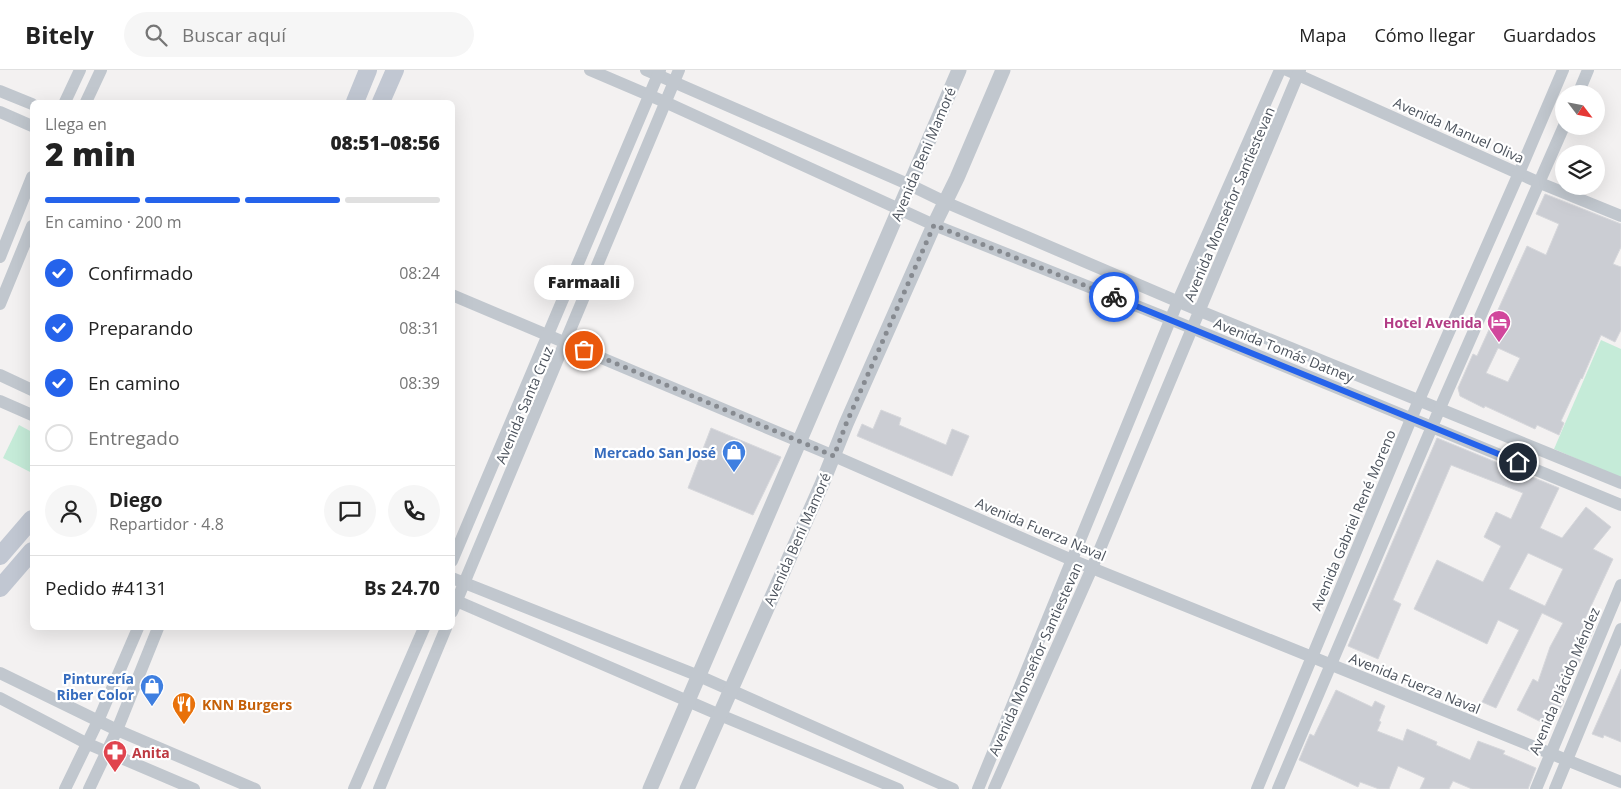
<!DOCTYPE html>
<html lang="es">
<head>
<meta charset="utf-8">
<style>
  :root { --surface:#fff; --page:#f6f6f6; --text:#222; --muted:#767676; --line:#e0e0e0; --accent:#2563eb }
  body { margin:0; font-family:"Open Sans",sans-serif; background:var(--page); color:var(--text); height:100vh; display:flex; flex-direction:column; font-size:19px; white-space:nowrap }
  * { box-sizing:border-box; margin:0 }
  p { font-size:16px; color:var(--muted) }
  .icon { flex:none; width:28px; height:28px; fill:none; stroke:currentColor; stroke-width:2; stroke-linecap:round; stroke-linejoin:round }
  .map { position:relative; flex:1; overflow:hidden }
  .panel { position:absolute; left:30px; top:30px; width:425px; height:530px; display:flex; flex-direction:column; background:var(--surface); border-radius:8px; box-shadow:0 5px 20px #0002 }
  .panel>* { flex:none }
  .needle { width:32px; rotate:122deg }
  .controls { position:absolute; left:1555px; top:15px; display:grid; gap:10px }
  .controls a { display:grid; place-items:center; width:50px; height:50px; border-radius:50%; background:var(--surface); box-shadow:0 5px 20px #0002; font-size:25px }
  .pin { position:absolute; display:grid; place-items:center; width:42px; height:42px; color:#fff; margin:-21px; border:2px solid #fff; border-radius:50%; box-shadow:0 1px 5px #0007 }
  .courier { position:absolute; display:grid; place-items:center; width:50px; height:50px; margin:-25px; border:4px solid #2563eb; border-radius:50%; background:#fff; color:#222; box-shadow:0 1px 6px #0007 }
  .bubble { position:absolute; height:35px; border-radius:18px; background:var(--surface); box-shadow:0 5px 20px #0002; font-size:16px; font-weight:800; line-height:35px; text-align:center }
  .headline em { font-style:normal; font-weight:800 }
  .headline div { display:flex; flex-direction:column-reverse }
  .headline { display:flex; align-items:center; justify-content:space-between; height:85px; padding:0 15px }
  h1 { font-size:32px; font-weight:800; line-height:38px }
  .bar { display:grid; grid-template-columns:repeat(4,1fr); gap:8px 5px; align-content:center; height:60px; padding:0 15px }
  .bar i { height:6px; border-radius:4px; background:var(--line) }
  .bar .on { background:var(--accent) }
  .bar p { grid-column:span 4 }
  .line { display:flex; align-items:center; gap:12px; padding:0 15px; border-top:1px solid var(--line) }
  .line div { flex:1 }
  .round { display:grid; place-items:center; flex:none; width:52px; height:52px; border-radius:26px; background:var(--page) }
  ol { padding:0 15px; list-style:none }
  li { display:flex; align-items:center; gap:15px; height:55px }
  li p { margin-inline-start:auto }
  li .icon { padding:5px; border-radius:50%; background:var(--accent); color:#fff; stroke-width:4 }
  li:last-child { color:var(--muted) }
  li i { width:28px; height:28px; border:2px solid var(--line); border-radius:50% }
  header { display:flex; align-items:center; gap:30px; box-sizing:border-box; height:70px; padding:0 25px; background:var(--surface); border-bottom:1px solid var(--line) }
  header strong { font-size:24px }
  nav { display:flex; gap:28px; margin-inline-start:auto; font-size:18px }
  .search { width:350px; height:45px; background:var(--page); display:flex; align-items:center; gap:12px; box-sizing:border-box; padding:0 18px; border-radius:28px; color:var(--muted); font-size:19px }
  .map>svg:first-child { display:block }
</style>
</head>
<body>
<header>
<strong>Bitely</strong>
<div class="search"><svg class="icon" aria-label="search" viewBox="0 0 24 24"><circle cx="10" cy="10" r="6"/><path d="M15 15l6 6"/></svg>Buscar aquí</div>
<nav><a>Mapa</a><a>Cómo llegar</a><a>Guardados</a></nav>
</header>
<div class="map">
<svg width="1621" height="719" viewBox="0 0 1621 719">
  <rect width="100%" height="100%" fill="#f3f1f1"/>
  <g fill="#c5ebd8">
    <path d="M 1601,270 L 1621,279 L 1621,408 L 1554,379 Z"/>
    <path d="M 19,355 L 32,362 L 32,403 L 3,388 Z"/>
  </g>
  <g fill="#cbcdd3" stroke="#d6d7db" fill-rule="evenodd">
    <path d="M 1545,124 L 1621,154 L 1621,177 L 1613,194 L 1621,197 L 1621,260 L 1615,272 L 1601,265 L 1582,309 L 1581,308 L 1561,351 L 1564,353 L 1559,365 L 1537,355 L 1535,359 L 1485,336 L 1484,338 L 1460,326 L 1458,318 L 1473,284 L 1477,286 L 1527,176 L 1546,185 L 1559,154 L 1536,144 ZM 1498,278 L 1520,288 L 1508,312 L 1486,303 Z"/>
    <path d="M 881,340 L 901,348 L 899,355 L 946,375 L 952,359 L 969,366 L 952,406 L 857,366 L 862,354 L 873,359 Z"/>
    <path d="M 711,358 L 781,387 L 753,445 L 688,418 Z"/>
    <path d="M 1437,368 L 1559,418 L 1540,458 L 1562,468 L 1586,437 L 1611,457 L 1593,479 L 1613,489 L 1585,549 L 1596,555 L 1579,593 L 1574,590 L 1559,628 L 1564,631 L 1559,641 L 1557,640 L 1549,656 L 1517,640 L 1533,609 L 1538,612 L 1550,577 L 1563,553 L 1542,543 L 1496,638 L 1482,632 L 1519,560 L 1498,550 L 1487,574 L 1414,539 L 1437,490 L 1483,512 L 1501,476 L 1484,467 L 1496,442 L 1511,449 L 1523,423 L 1451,395 L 1393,530 L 1401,534 L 1378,589 L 1348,576 ZM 1528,483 L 1563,499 L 1545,536 L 1509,519 Z"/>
    <path d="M 1621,599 L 1621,672 L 1604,665 L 1603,668 L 1592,664 Z"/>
    <path d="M 1336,620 L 1372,637 L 1375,631 L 1385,636 L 1379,651 L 1381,652 L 1377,661 L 1403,671 L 1407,659 L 1437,672 L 1436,675 L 1470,690 L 1478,671 L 1505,681 L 1503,684 L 1536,698 L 1528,719 L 1472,719 L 1453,711 L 1449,719 L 1420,719 L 1425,708 L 1398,696 L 1389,719 L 1379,719 L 1360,712 L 1358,717 L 1299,690 L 1310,664 L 1314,666 Z"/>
  </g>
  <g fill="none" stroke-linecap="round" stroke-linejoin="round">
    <g stroke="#c1c7ce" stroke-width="12">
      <path d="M 590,0 L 665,32 L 934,155 L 1172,250 L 1621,435"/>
      <path d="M 646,0 L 910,115 L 945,132 L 1200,241 L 1621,413"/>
      <path d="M 1287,0 L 1540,113 L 1621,146"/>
      <path d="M 0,21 L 32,34"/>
      <path d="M 1578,24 L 1588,0"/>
      <path d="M 65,32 L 80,0"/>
      <path d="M 86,32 L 101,0"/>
      <path d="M 0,42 L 32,56"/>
      <path d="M 0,187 L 32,107"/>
      <path d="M 452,225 L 834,386 L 1072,490 L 1621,712"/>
      <path d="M 0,234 L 32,156"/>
      <path d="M 0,305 L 32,320"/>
      <path d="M 0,331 L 32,345"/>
      <path d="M 452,491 L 660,0"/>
      <path d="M 452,508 L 699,606 L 953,719"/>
      <path d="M 452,529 L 720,645 L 898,719"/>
      <path d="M 452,542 L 679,0"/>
      <path d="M 0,603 L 117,660 L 255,719"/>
      <path d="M 0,628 L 86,673 L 194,719"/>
      <path d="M 65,719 L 98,651 L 138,558"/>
      <path d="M 89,719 L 117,660 L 158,558"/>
      <path d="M 354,719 L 424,558"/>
      <path d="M 379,719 L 446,558"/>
      <path d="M 978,719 L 1178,231 L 1280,0"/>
      <path d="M 994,719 L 1092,498 L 1300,0"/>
      <path d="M 1257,719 L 1419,330 L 1519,103 L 1563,0"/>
      <path d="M 1278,719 L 1440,338 L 1564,56"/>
      <path d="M 1536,719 L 1621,515"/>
      <path d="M 1555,719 L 1621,559"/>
    </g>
    <g stroke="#c1c7ce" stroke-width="15">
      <path d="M 650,719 L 959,0"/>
      <path d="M 687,719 L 822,414 L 846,354 L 934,155 L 957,108 L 1003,0"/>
    </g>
    <g stroke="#c1c7d2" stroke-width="18">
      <path d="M 355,32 L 368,0"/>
      <path d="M 381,32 L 395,0"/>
      <path d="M 0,486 L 32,449"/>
      <path d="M 0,518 L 32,481"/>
    </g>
  </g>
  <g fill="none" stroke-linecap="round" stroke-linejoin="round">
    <path stroke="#868a90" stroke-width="5" stroke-dasharray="0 9" d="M 584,280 L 834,386 L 846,354 L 934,155 L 1114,227"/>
    <path stroke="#2563eb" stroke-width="6" d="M 1114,227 L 1518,392"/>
  </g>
  <defs>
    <g id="hotel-pin" transform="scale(1.25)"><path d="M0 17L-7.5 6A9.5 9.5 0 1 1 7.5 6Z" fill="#d1479c" stroke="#fff"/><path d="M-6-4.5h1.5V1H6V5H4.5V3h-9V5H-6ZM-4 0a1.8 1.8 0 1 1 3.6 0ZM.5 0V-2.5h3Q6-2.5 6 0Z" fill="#fff"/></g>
    <g id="shop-pin" transform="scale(1.25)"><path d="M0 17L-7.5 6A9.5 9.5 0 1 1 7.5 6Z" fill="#3f7fe0" stroke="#fff"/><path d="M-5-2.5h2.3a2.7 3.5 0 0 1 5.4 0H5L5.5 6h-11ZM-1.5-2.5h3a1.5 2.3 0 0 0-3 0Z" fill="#fff"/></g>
    <g id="restaurant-pin" transform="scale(1.25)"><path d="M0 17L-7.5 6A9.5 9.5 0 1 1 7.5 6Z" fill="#e8710a" stroke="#fff"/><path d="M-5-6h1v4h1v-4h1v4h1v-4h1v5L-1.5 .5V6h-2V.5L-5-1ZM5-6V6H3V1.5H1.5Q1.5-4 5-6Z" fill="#fff"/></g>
    <g id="pharmacy-pin" transform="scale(1.25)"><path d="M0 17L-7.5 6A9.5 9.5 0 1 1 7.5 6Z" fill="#e0444e" stroke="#fff"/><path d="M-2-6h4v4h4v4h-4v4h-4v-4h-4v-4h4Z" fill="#fff"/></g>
  </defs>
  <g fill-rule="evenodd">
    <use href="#hotel-pin" x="1499" y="252"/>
    <use href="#shop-pin" x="734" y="382"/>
    <use href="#shop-pin" x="152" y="616"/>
    <use href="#restaurant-pin" x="184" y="634"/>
    <use href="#pharmacy-pin" x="115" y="682"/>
  </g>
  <g text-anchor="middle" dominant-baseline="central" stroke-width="4.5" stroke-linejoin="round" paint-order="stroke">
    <g font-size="14" fill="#4b525c" stroke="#fff">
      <text transform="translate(1459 60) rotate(24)">Avenida Manuel Oliva</text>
      <text transform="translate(923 84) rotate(-67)">Avenida Beni Mamoré</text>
      <text transform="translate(1229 134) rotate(-67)">Avenida Monseñor Santiestevan</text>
      <text transform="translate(1284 280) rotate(22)">Avenida Tomás Datney</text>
      <text transform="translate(524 335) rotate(-67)">Avenida Santa Cruz</text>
      <text transform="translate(1353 450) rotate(-67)">Avenida Gabriel René Moreno</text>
      <text transform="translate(1041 459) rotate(23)">Avenida Fuerza Naval</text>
      <text transform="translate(797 469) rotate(-66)">Avenida Beni Mamoré</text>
      <text transform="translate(1035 589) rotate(-66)">Avenida Monseñor Santiestevan</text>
      <text transform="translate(1564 611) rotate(-67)">Avenida Plácido Méndez</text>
      <text transform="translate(1415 613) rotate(22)">Avenida Fuerza Naval</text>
    </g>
    <g font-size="14" font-weight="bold" fill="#b23c85" stroke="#fff" text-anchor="end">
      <text x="1482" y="252">Hotel Avenida</text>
    </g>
    <g font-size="14" font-weight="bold" fill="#366cbe" stroke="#fff" text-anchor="end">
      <text x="716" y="382">Mercado San José</text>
      <text x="134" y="608">Pinturería<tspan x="134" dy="16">Riber Color</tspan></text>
    </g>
    <g font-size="14" font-weight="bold" fill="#c56008" stroke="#fff" text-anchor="start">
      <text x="202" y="634">KNN Burgers</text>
    </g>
    <g font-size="14" font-weight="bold" fill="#be3a42" stroke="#fff" text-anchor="start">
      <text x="132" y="682">Anita</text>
    </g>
  </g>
</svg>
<div class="controls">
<a><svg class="needle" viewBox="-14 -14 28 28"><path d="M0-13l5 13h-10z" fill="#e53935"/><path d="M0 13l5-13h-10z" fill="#767676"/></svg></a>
<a><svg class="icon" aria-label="layers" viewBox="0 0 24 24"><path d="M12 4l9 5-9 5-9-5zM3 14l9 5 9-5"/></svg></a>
</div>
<div class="pin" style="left:584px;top:280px;background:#ea580c"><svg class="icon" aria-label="bag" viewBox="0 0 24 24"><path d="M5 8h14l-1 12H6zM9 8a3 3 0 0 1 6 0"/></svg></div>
<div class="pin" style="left:1518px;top:392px;background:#1f2937"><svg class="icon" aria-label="home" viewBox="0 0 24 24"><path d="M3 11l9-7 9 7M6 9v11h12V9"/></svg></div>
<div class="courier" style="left:1114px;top:227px"><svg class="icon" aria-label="bike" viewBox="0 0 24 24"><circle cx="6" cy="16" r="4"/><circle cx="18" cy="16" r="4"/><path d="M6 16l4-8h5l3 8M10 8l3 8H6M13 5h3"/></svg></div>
<div class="bubble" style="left:534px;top:195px;width:100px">Farmaali</div>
<section class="panel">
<div class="headline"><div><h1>2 min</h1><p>Llega en</p></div><em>08:51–08:56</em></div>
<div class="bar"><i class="on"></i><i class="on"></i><i class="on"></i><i></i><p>En camino · 200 m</p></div>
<ol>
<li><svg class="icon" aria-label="check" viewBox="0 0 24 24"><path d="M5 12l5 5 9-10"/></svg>Confirmado<p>08:24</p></li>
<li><svg class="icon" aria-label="check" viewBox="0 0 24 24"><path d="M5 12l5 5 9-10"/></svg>Preparando<p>08:31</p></li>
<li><svg class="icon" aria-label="check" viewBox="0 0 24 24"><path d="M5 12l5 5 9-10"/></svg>En camino<p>08:39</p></li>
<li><i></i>Entregado</li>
</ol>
<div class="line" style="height:90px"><a class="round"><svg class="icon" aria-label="person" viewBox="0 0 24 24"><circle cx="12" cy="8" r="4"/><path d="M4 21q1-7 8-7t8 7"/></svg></a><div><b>Diego</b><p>Repartidor · 4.8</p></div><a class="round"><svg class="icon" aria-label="chat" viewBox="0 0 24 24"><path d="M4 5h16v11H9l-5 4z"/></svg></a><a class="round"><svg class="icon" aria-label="phone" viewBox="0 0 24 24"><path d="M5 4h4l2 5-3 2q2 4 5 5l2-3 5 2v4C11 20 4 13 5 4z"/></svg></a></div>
<div class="line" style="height:65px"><div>Pedido #4131</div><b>Bs 24.70</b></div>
</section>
</div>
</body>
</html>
